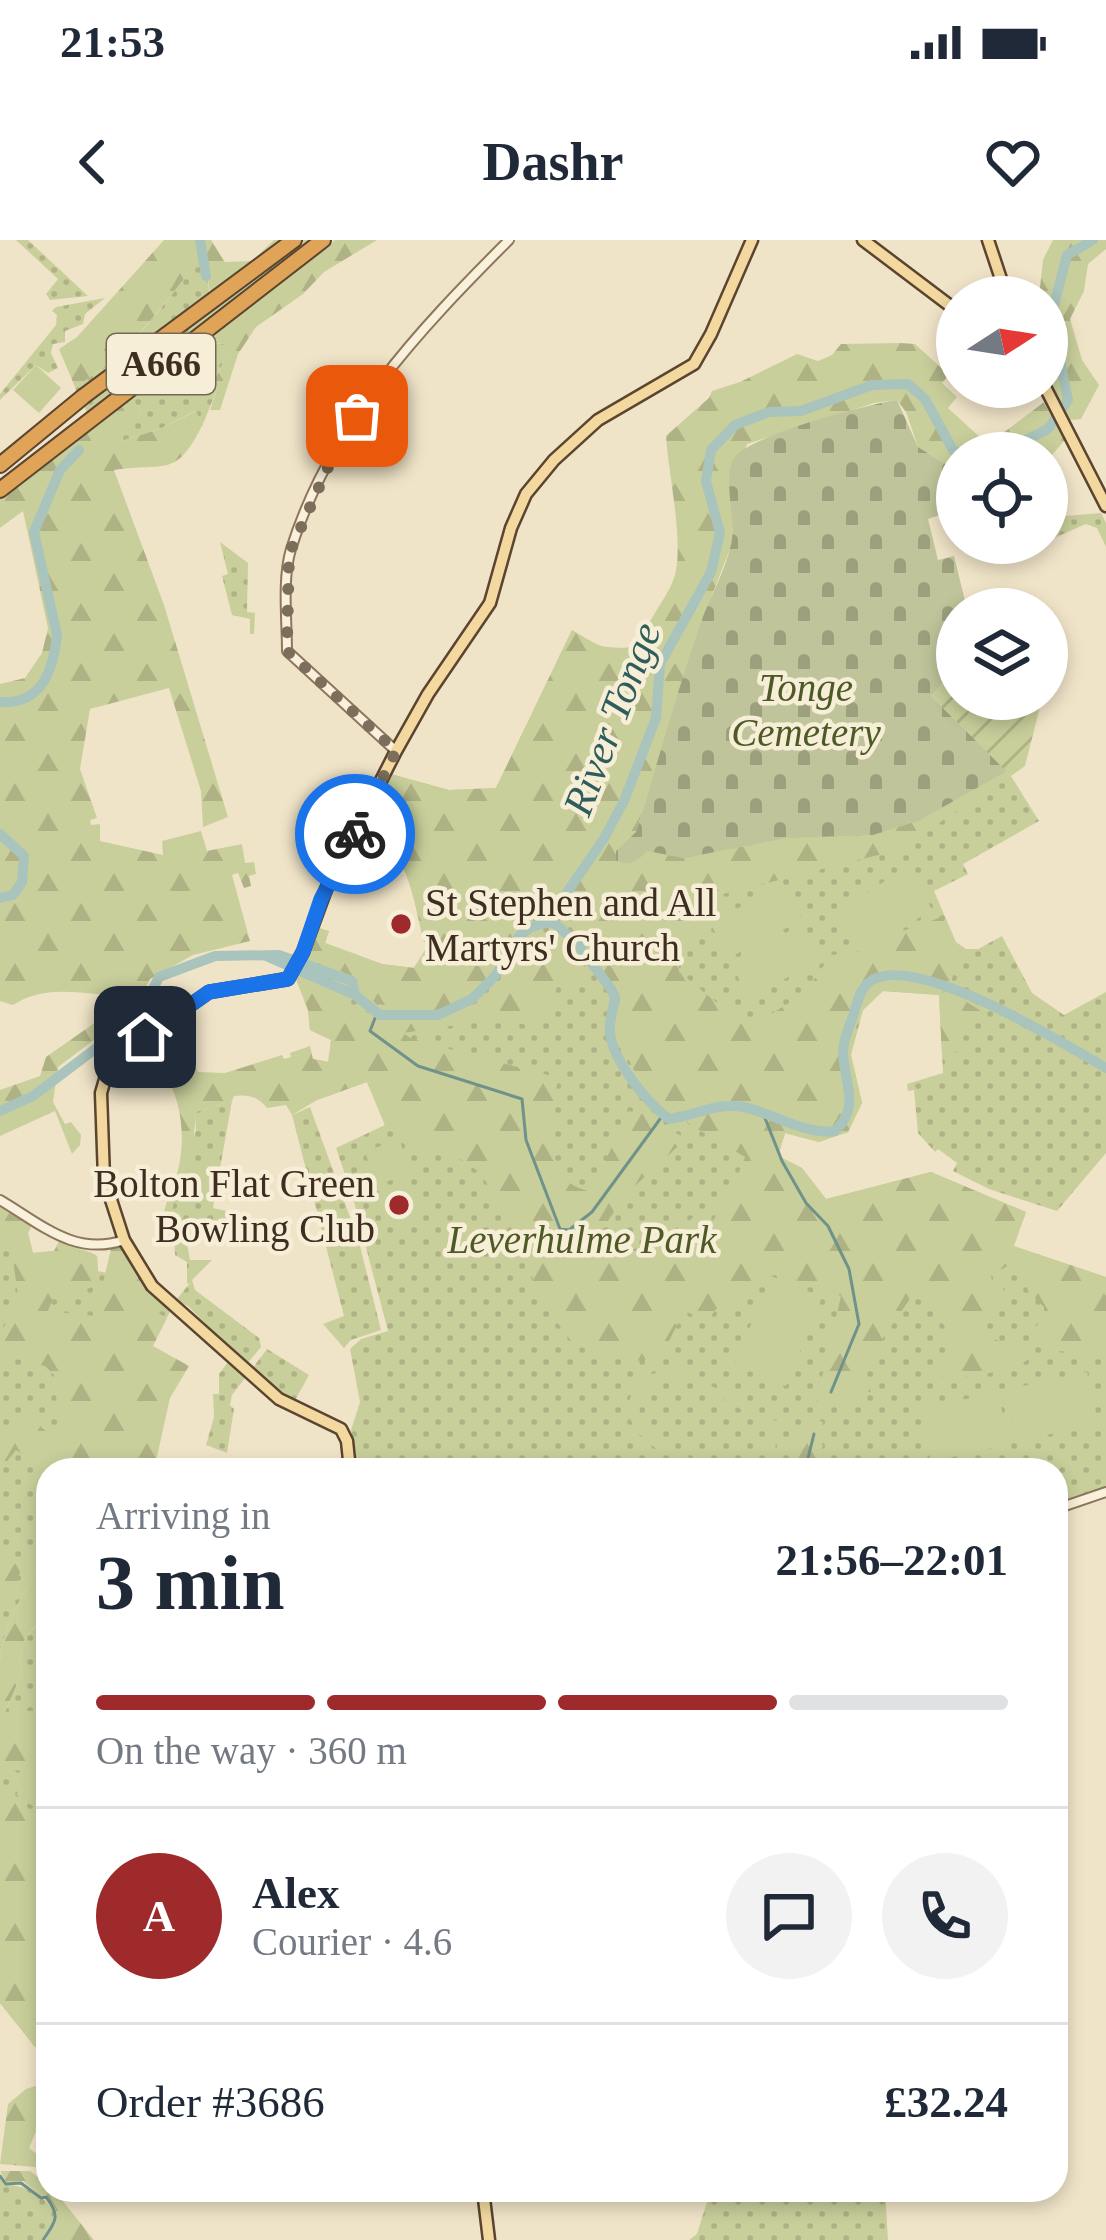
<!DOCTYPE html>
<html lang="en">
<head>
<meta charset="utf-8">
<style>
  :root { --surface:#fff; --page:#f2f2f3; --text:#1f2937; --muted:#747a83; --line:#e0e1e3; --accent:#9e2a2b }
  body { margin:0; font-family:Georgia,serif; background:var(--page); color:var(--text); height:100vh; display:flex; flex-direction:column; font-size:45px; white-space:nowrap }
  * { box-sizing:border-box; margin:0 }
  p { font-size:39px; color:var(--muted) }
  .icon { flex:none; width:66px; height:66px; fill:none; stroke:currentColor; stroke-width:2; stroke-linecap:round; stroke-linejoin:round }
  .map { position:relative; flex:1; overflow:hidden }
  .details { position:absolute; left:36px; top:1218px; width:1032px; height:744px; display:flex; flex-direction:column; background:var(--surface); border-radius:36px; box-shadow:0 6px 18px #0003 }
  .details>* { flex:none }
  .needle { width:78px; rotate:78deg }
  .fabs { position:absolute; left:936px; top:36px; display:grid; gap:24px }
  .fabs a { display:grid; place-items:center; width:132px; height:132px; border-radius:50%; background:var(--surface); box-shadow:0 6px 18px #0003; font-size:60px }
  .pin { position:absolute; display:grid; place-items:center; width:102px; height:102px; color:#fff; margin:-51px; border-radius:24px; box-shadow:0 6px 18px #0006 }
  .courier { position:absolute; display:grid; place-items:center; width:120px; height:120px; margin:-60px; border:9px solid #1a73e8; border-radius:50%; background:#fff; color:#222; box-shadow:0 3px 15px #0007 }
  .head em { font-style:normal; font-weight:600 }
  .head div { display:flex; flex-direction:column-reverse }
  .head { display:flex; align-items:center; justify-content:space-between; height:204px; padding:0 60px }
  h1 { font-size:78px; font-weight:600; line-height:90px }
  .bar { display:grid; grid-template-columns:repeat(4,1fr); gap:18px 12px; align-content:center; height:144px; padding:0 60px }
  .bar i { height:15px; border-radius:9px; background:var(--line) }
  .bar .active { background:var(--accent) }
  .bar p { grid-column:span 4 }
  .line { display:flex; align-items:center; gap:30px; padding:0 60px; border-top:3px solid var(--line) }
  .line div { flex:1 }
  .round { display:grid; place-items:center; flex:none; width:126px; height:126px; border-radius:63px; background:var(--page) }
  .status { display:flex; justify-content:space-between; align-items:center; height:84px; padding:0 60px; background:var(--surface); direction:ltr }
  .status svg { height:33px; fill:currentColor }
  header { display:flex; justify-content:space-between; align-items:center; height:156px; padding:0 60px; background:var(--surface); font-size:54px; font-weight:600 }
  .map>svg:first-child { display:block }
</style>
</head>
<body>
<div class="status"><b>21:53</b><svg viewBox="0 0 49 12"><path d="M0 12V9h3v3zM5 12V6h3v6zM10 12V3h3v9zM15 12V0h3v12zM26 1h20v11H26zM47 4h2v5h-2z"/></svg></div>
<header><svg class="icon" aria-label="back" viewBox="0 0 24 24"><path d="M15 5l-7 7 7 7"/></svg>Dashr<svg class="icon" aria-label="heart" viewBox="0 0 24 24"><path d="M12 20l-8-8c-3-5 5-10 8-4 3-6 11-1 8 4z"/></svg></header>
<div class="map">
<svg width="1106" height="2000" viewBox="0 0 1106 2000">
  <defs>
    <pattern id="grass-dots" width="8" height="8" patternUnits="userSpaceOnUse" patternTransform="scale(3)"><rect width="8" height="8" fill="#c9cf9b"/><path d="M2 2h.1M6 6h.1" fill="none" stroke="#aeb285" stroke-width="1.8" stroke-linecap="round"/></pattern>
    <pattern id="forest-firs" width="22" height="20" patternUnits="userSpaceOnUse" patternTransform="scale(3)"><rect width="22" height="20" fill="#c9cf9b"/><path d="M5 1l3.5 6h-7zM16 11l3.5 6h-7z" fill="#aeb285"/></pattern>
    <pattern id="cemetery-stones" width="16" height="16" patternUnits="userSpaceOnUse" patternTransform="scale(3)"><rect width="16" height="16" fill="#bfc49a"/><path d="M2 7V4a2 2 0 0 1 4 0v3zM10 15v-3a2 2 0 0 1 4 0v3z" fill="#9ca07d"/></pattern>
    <pattern id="garden-furrows" width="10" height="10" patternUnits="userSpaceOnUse" patternTransform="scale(3)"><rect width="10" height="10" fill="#c9cf9b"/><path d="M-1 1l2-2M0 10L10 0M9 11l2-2" fill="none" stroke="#aeb285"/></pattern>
  </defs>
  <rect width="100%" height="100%" fill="#f0e4c8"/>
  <g fill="url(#grass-dots)">
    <path d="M 16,0 L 28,0 L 88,56 L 50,60 L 46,54 L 58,39 Z"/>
    <path d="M 298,0 L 315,0 L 88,175 L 83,163 Z"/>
    <path d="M 199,18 L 205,20 L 210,57 L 77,153 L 75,147 C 127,116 164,66 199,18 Z"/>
    <path d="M 105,58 L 85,74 L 83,84 L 65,91 L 65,102 L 53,104 L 51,113 L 58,128 L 48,133 L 36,125 L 0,160 L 0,154 L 56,85 L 57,75 L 52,71 L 56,67 Z"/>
    <path d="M 212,93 L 213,104 L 234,103 L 215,138 L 220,142 L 203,184 L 195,171 L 160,189 L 115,203 L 142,171 L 128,156 Z"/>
    <path d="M 1063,261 L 1065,276 L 1101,273 L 1106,283 L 1106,307 L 1097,288 L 1086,284 L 1047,301 L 1047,272 Z"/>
    <path d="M 220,302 L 248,323 L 247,372 L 255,373 L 254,394 L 250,394 L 250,379 L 232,375 L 222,336 L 228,334 Z"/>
    <path d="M 572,390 L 592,406 L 624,408 L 636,592 L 1007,531 L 1011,536 L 1039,581 L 963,624 L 968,634 L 934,651 L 956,702 L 966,709 L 978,709 L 1002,696 L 1032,753 L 1064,775 L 1106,752 L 1106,913 L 1057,971 L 989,949 L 953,931 L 957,923 L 938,909 L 935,912 L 918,893 L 914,850 L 908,851 L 907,844 L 943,833 L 939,755 L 883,751 L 863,770 L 851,815 L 862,863 L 848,892 L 819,902 L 785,893 L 778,916 L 802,928 L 826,959 L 931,932 L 1026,972 L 1014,1006 L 1106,1037 L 1106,1246 L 1056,1262 L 1056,1230 L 359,1230 L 351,1190 L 360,1162 L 350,1109 L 361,1099 L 388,1091 L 353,958 L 336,908 L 385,885 L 367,842 L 317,860 L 313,819 L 329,822 L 331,800 L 310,790 L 308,770 L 296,739 L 312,703 L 329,691 L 325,703 L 382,724 L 414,728 L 429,704 L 424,702 C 414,663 410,616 374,594 L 385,571 L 375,565 L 391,534 L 449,550 L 496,548 Z"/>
    <path d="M 232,861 L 213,968 L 231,972 L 221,997 L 218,992 L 186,998 L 190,1020 L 212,1020 L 192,1040 L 195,1050 L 259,1098 L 261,1107 L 246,1125 L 188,1066 L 176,1060 L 190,1043 L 187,1044 L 187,1022 L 175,1015 L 172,965 L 196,890 L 195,872 Z"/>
    <path d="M 310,867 L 359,1002 L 381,1090 L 351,1100 L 344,1108 L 323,1084 L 344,1076 L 292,875 Z"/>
    <path d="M 0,965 L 32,984 L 28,993 L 33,1013 L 54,1011 L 60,1000 C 74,1011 87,1008 97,1016 L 98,1031 L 107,1033 L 111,1009 L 123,1005 L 152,1053 L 171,1070 L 152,1106 L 110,1230 L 48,1230 L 48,1320 C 24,1347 4,1384 0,1420 Z"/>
    <path d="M 267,1109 L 309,1135 L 294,1162 L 252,1129 Z"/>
    <path d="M 228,1122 L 245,1138 L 232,1155 L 230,1165 L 234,1169 L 227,1213 L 206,1205 L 214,1177 L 213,1154 L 219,1154 L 219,1134 Z"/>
    <path d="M 48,1357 L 48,1801 L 35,1807 L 0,1763 L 0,1484 L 22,1433 L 20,1416 L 25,1399 L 41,1380 L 39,1369 Z"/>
    <path d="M 0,1938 L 5,1945 C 26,1944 51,1959 57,1979 L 41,2000 L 0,2000 Z"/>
    <path d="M 708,1950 L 885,1950 L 888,2000 L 689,2000 L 697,1994 L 709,1956 Z"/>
  </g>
  <g fill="url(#forest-firs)">
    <path d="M 164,0 L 211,0 L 225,22 L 252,21 L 274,0 L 281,0 L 210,53 L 205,20 L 199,19 C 163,66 127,116 75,147 L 59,109 L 77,97 Z"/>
    <path d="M 335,0 L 377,0 L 324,32 L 303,54 L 256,87 L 238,114 L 220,170 L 210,170 L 219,143 L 215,139 L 233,104 L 208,103 L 212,93 Z"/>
    <path d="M 1053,0 L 1106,0 L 1106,9 L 1088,24 L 1084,51 L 1070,79 L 1082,120 L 1099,145 L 1081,179 L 1070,180 L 1047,136 L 1047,57 L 1039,57 L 1043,20 Z"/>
    <path d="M 900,103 L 915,104 L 949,135 L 942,143 L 957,157 L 948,168 L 983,200 L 988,194 L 995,199 L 1044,162 L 1065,200 L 1051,216 L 1030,212 L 957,213 L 957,231 L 918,207 L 906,172 L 897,160 L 874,163 L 747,204 L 733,259 L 732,304 L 701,383 L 636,592 L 616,611 L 616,619 L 621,623 L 647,611 L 684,618 L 787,598 L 873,595 L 920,580 L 1007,531 L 1009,534 L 902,609 L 723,654 L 706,685 L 678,713 L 679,732 L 748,788 L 804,754 L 831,715 L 862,711 L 865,715 L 897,693 L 942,677 L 959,713 L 950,746 L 940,754 L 959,757 L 984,773 L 965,793 L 956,812 L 942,815 L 939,755 L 883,751 L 863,770 L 854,792 L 851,815 L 862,863 L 848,892 L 819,902 L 785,893 L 778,916 L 802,928 L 826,959 L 931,932 L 1026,972 L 1013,1006 L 1106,1037 L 1106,1111 L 1092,1115 L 1051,1110 L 1034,1088 L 1044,1077 L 1044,1067 L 1029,1053 L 1022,1033 L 1010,1026 L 990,1030 L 993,1047 L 1002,1046 L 1009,1059 L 994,1061 L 983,1085 L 996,1100 L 1027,1108 L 1028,1120 C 998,1134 964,1141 931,1135 L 930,1127 L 952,1118 C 949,1082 939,1077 914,1053 L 861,1130 L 871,1152 L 862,1151 L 846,1172 L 837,1164 L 823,1175 L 815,1167 L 841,1056 L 770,1030 L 738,1066 L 716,1069 L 708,1081 L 684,1071 L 661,1117 L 630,1122 L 574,1105 L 534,1051 L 531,1024 L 481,933 L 448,911 L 431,915 L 385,885 L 367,842 L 317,860 L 292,875 L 286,865 L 267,868 C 258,857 249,854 234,856 L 232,861 L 196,872 L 191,932 L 185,953 L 175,957 L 172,972 L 164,972 C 167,959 173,947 177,934 C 188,894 181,843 148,815 L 115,825 L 163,789 L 180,794 L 198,832 L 225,833 L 282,815 L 284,819 L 291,817 L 290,813 L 310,806 L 313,819 L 328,822 L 331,800 L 310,790 L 308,770 L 296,739 L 298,734 C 324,748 353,769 382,778 C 415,790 473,775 495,747 C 524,711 509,699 565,695 L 589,734 L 557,746 L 552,768 L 543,782 L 527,785 L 497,779 L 403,793 L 412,799 L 559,838 C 549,873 538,944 591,951 L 629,871 L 644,874 L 686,899 L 626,954 L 599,994 L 604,1013 L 649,1007 L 715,963 L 704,984 L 709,987 L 732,950 L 745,917 L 689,884 L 682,871 L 669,874 L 647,856 L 612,786 L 620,768 L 618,754 L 567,681 L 544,668 C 513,697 480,766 435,770 C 423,771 409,768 396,767 C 375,765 361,759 354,737 L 306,716 L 317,687 L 329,691 L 325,703 L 382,724 L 414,728 L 429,704 L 424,702 C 414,663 410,616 374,594 L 385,571 L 375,565 L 391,534 L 449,550 L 496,548 L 572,390 C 603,408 604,412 642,405 C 647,377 665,363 674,338 C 685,306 668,232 666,196 L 709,158 L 712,151 L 740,142 L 797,114 L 818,121 L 832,115 L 841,104 Z"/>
    <path d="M 128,156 L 142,171 L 118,202 L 160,189 L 196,171 L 203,184 C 175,239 168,222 114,230 L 164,365 L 228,577 L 203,587 L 201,551 L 169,448 L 90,469 L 80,529 L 97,578 L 90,580 L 91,585 L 100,584 L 100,601 L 163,615 L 162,601 L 201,591 L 207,611 L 242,604 L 245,623 L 254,622 L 256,634 L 249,636 L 251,646 L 244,648 L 238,633 L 232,635 L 250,701 L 193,715 L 150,739 L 135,769 L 58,827 L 53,862 L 65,884 L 71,882 L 81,895 L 80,905 L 72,914 L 55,871 L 0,896 L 0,850 L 40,836 L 46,817 L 116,768 L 114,756 C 80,753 44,745 13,765 L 0,761 L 0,444 L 25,438 L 42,413 L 48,388 L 23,271 L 0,288 L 0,254 Z"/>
    <path d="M 0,965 L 32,984 L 28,993 L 33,1013 L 54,1011 L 60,1000 L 79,1012 L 97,1016 L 98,1031 L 90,1048 L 54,1055 L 48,1071 L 95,1076 L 111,1009 L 123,1005 L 152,1053 L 156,1072 L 167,1078 L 153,1106 L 189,1126 L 170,1158 L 154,1230 L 64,1230 L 59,1223 L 56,1230 L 48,1232 L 16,1210 L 0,1230 L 0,1208 L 27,1174 L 61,1205 L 54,1135 L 45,1126 L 0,1115 L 0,1093 L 19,1062 L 12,1014 L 0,992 Z"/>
    <path d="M 814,1179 L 823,1182 L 818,1197 L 823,1206 L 815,1219 L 818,1225 L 813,1230 L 792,1230 L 792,1194 L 803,1183 Z"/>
    <path d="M 48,1276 L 48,1312 L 31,1332 L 21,1330 L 0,1379 L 0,1308 L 21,1329 Z"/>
    <path d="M 48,1320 L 48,1357 L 40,1369 L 41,1379 L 25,1399 L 20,1416 L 22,1433 L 5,1472 L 48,1470 L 48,1801 L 35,1807 L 0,1763 L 0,1551 L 36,1573 L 38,1570 L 17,1555 L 20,1531 L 7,1528 L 0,1535 L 0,1420 C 4,1384 24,1347 48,1320 Z"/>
    <path d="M 48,1842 L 48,1881 L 37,1889 L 29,1908 L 48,1923 L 48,1939 L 35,1927 L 0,1924 L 8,1864 L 26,1849 Z"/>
    <path d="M 0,1931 L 30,1931 L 48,1945 L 48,1950 L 54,1950 L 94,2000 L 45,2000 C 59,1980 62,1974 46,1955 L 41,1956 L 23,1941 L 7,1943 Z"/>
  </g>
  <path fill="url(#cemetery-stones)" d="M 897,160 L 918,207 L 957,231 L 957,260 L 941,267 L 943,274 L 928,279 L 938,320 L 954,316 L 967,369 L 957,369 L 957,428 L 931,456 L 1007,531 L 920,580 L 873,595 L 787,598 L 684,618 L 647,611 C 639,620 628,628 616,620 L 616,611 L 636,592 C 658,522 677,451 701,382 C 710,357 725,331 731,305 C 737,279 721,235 735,217 C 754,194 865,165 897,160 Z"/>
  <path fill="url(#garden-furrows)" d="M 957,428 L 957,459 L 1042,459 L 1025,526 L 1011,536 L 931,456 Z"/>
  <g fill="#c9cf9b">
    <path d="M 36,125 L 61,148 L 39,173 L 13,150 Z"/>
    <path d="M 905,627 L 932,669 L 865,715 L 838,673 Z"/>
    <path d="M 783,644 L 802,680 L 729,718 L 710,683 Z"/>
    <path d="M 803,684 L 822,719 L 749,758 L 730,722 Z"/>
    <path d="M 400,900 L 409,935 L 375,945 L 365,911 Z"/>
    <path d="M 411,943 L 420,977 L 387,986 L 378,952 Z"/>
    <path d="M 771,1036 L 822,1057 L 786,1146 L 734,1125 Z"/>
    <path d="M 675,1126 L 778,1182 C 771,1197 781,1213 771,1230 L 759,1230 L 770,1207 C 768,1197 766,1188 758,1181 C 746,1171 690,1138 674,1138 C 661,1137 649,1145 643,1157 C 624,1195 690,1216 715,1230 C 678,1230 596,1184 642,1141 C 651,1132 665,1131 675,1126 Z"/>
    <path d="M 1087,1132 L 1098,1183 L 1016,1202 L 1004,1150 Z"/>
    <path d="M 998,1152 L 1009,1204 L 931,1222 L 919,1169 Z"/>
  </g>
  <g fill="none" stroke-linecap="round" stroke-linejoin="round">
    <g stroke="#6f938a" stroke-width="3">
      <path d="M 377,773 L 370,791 L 418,826 L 522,859 L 526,900 L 560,989 L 569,990 L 592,972 L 663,875"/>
      <path d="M 763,873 L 782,921 L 806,963 L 828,986 L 849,1029 L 859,1084 L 831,1152"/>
      <path d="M 805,1230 L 814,1194"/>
      <path d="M 0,1936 L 6,1944 L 21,1943 L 41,1958 L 46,1957 C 61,1976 56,1981 43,2000"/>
    </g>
    <g stroke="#a9c4bc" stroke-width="10">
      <path d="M 200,0 L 206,36"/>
      <path d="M 999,213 L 1048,189 L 1068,160 L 1051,77 L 1067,15 L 1093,0"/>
      <path d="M 0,462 C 41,465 53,432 57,395 L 34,292 L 60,230 L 79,210"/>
      <path d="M 0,594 L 24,616 L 22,642 L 13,655 L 0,658"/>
      <path d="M 546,683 L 554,683 L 576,702 L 611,749 L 615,757 C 614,767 610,777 610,787 C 608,816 647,863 669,879 C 694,876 717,862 743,867 C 773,873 805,895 835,891 C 861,867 844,842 843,812 C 843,800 849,788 853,776 C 856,766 859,751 868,743 C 909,707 1066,805 1106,828"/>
      <path d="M 266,716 L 355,755 L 380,775 L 438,775 L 472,759 L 496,735 L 519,696 L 531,687 L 546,683 L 603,600 L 624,561 L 656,478 L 660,424 L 711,332 L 720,293 L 706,241 L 711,210 L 735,185 L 769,172 L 801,171 L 872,145 L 908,144 L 925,159 L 953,210 L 959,213"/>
      <path d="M 0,871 L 33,856 L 140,775 L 159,737 L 215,716 L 279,715 L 352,741 L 355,755"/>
    </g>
    <g stroke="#8d765c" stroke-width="12">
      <g id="minor">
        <path d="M 396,511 L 287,411 C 287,380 282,339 291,309 C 330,184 419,90 509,0"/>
        <path d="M 0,960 C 41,984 75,1017 124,1000"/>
        <path d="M 1056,1269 L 1106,1252"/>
      </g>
    </g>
    <g stroke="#5b4430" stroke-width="15">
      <g id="major">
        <path d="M 863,0 L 957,71"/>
        <path d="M 988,0 L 1007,57"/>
        <path d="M 1045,147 L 1106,266"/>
        <path d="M 350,1230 L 347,1201 L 341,1189 L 279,1159 L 152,1046 L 124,1000 L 104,938 L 101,853 L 108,829 L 120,814 L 209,752 L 288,739 L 303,712 L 327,647 L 396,511 L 428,454 L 490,363 L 511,288 L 526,254 L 554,220 L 598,180 L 694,124 L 711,94 L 752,0"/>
        <path d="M 483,1950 L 489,2000"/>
      </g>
    </g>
    <g stroke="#5b4430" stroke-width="18">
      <g id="highway">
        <path d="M 0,225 L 84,156 L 294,0"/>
        <path d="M 0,250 L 323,0"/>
      </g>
    </g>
    <use href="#minor" stroke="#faf1dc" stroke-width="8"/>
    <use href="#major" stroke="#f3d9a0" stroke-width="10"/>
    <use href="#highway" stroke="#e0a458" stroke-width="14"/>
  </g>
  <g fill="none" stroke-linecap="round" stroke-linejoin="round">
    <path stroke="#7c6e5b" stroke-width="12" stroke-dasharray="0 21.6" d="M 355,594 L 396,511 L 287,411 L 287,402 L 289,314 L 329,225 L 357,176"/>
    <path stroke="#1a73e8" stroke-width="15" d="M 145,797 L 209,752 L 288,739 L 303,712 L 321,659 L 355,594"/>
  </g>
  <g fill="#9e2a2b" stroke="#f7eed8" stroke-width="4.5">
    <circle cx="401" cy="684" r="12"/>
    <circle cx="399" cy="965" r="12"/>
  </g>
  <g text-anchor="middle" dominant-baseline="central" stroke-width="9" stroke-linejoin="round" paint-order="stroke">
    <rect fill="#f7eed8" stroke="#756857" stroke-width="3" x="107" y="94" width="108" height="60" rx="9"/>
    <g font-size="36" font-weight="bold" fill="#3d2e20">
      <text x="161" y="124">A666</text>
    </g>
    <g font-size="39" font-style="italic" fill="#4d5a26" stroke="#f7eed8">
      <text x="806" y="447">Tonge<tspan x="806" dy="45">Cemetery</tspan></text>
      <text x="582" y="999">Leverhulme Park</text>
    </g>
    <g font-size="39" fill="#3d2e20" stroke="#f7eed8" text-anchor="start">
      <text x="425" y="662">St Stephen and All<tspan x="425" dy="45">Martyrs' Church</tspan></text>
      <text x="375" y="943" text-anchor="end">Bolton Flat Green<tspan x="375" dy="45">Bowling Club</tspan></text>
    </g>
    <g font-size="42" font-style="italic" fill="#2f5d5a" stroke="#f7eed8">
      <text transform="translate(612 479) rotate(-69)">River Tonge</text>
    </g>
  </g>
</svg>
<div class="fabs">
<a><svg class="needle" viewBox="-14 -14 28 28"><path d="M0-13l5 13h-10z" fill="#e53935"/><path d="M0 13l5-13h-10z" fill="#747a83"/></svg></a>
<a><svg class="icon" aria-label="locate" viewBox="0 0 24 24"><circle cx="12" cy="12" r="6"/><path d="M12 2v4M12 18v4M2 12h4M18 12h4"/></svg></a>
<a><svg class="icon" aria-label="layers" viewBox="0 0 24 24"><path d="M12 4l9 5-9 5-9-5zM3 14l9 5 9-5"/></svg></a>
</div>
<div class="pin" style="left:357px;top:176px;background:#ea580c"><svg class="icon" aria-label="bag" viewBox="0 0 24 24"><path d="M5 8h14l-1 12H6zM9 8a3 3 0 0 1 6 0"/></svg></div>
<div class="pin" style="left:145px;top:797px;background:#1f2937"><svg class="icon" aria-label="home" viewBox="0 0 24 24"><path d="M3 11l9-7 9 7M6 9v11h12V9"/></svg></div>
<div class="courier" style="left:355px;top:594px"><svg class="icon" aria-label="bike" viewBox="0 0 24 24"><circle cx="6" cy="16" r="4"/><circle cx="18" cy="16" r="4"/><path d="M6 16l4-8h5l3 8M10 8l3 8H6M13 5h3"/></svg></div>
<section class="details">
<div class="head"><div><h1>3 min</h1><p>Arriving in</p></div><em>21:56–22:01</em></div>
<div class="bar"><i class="active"></i><i class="active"></i><i class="active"></i><i></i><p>On the way · 360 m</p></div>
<div class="line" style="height:216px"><b class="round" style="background:var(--accent);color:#fff">A</b><div><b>Alex</b><p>Courier · 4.6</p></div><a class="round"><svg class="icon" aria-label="chat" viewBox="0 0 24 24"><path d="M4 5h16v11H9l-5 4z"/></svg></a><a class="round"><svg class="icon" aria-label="phone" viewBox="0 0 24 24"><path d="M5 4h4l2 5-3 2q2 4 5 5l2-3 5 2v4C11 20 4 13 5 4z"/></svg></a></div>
<div class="line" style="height:156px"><div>Order #3686</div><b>£32.24</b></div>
</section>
</div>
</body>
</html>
